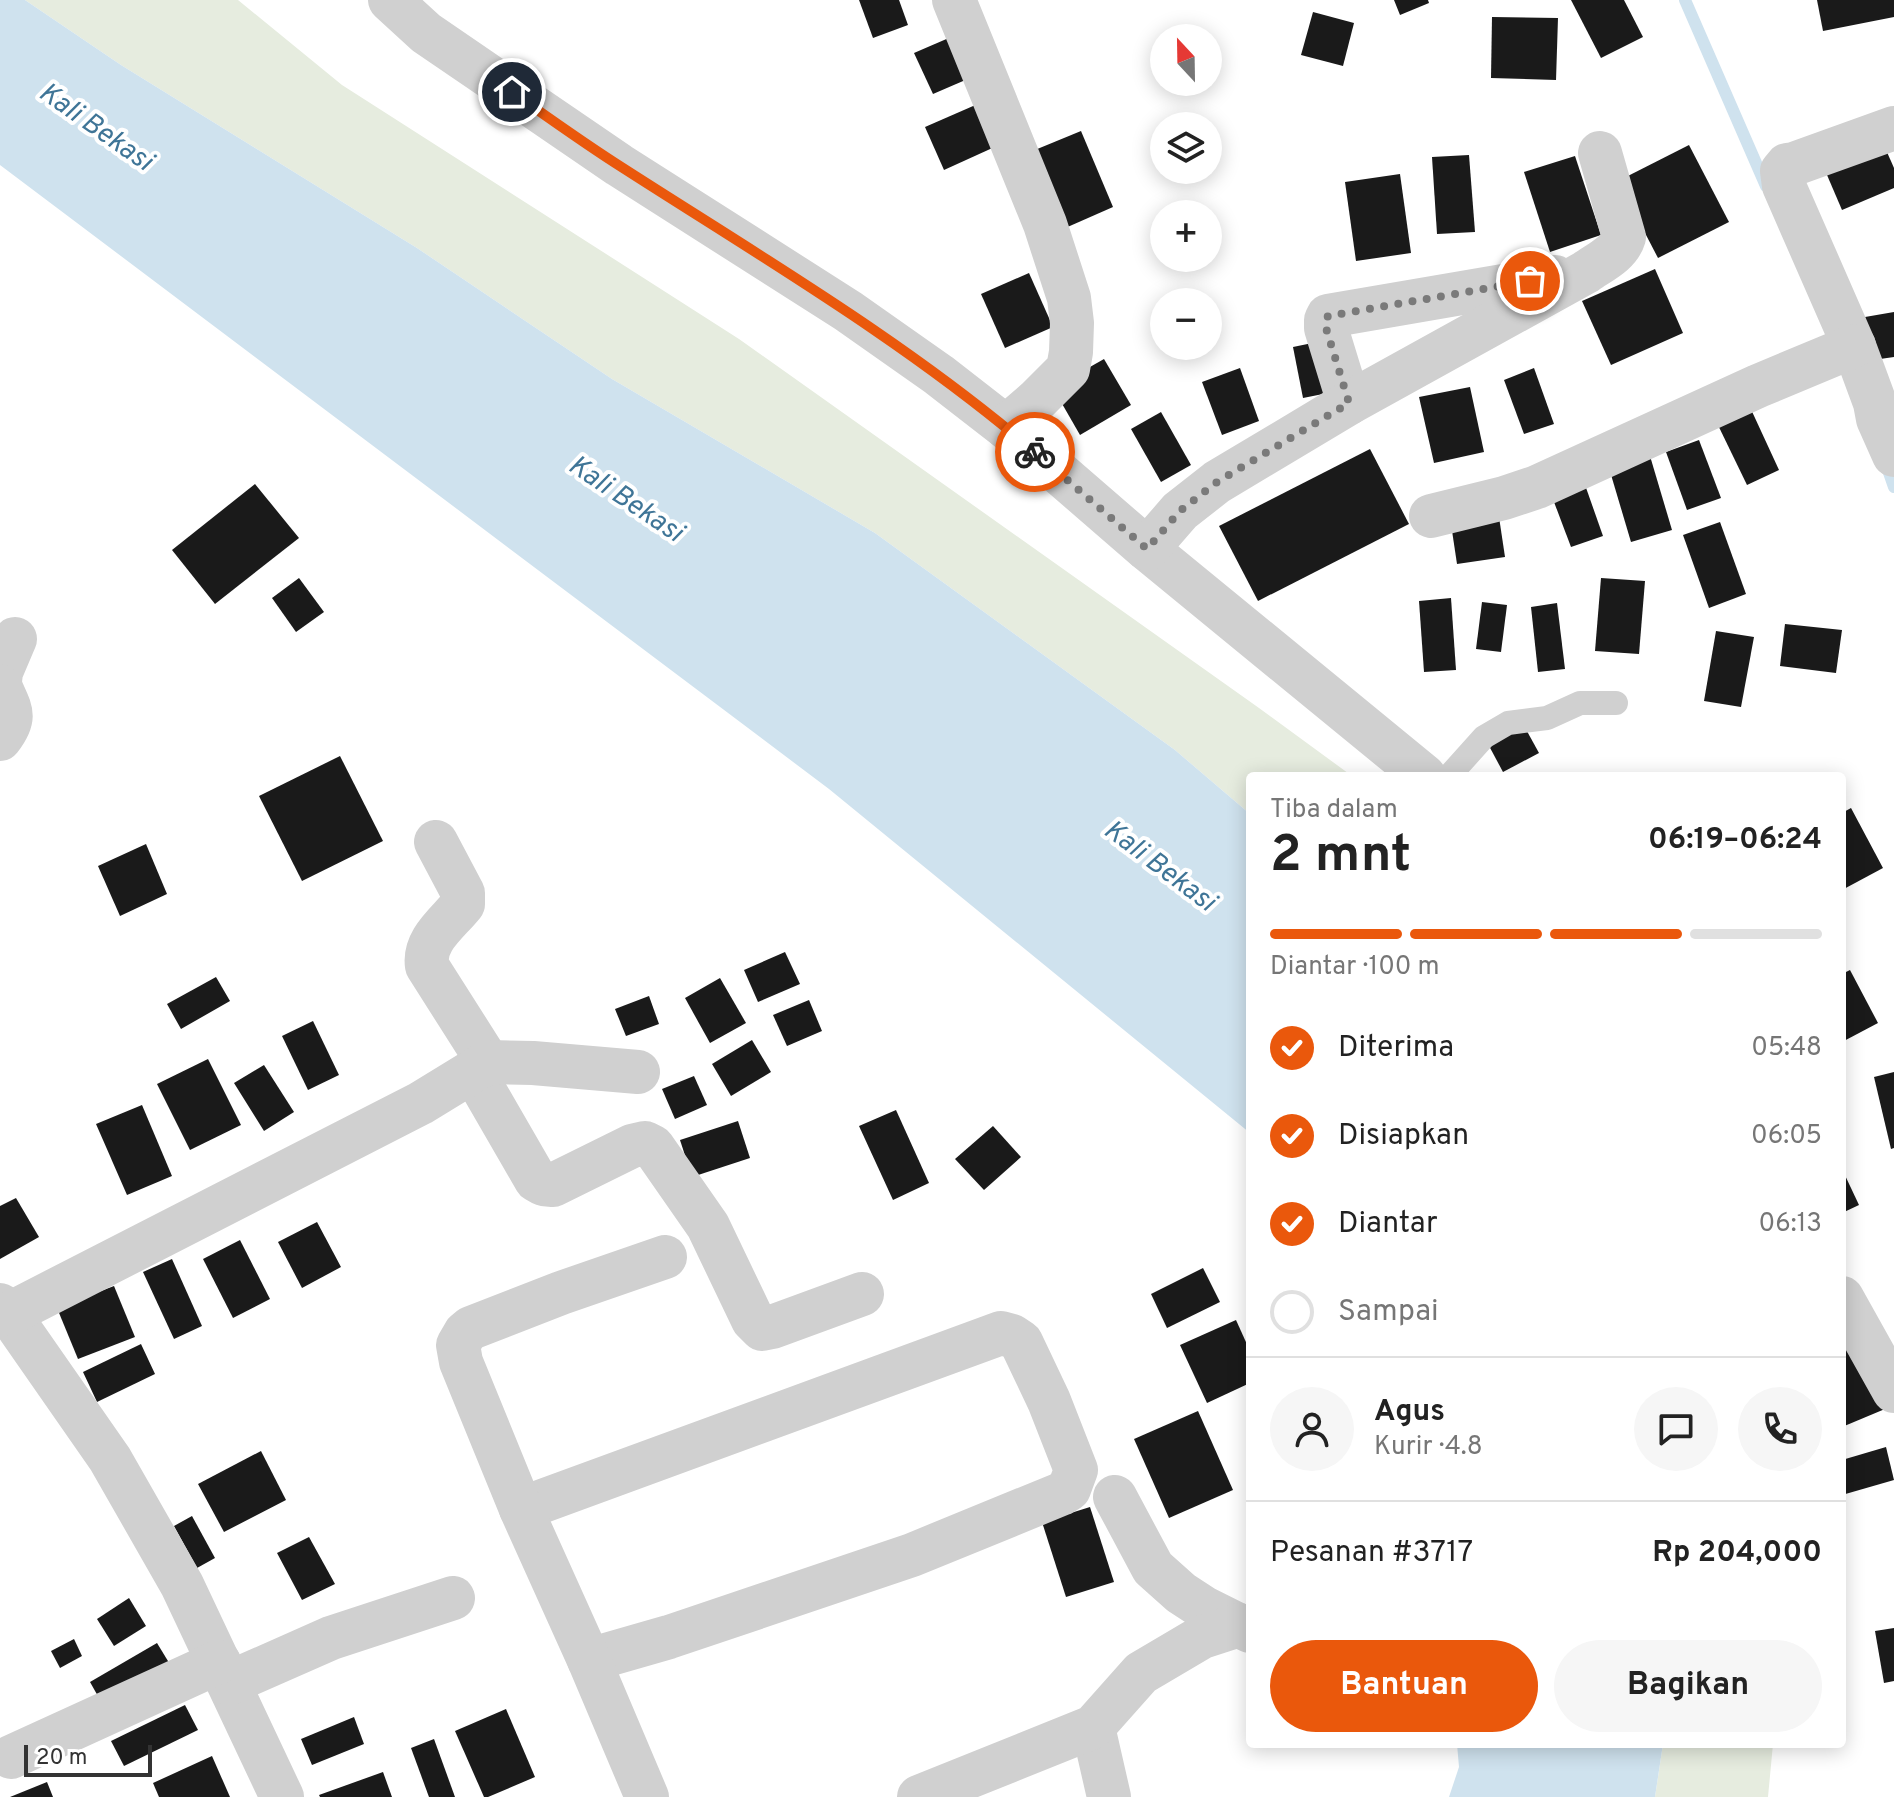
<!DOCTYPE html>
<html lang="id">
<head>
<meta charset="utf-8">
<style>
  :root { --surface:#fff; --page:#f6f6f6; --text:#222; --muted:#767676; --line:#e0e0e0; --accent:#ea580c }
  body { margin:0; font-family:Overpass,sans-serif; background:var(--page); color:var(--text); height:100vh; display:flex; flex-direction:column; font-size:30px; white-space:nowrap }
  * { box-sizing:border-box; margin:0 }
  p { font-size:26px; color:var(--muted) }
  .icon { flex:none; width:44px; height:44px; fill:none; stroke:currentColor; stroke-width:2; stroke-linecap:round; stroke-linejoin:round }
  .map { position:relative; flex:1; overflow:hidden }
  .sheet { position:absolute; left:1246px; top:772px; width:600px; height:976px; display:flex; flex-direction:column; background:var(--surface); border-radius:8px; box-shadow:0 4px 20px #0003 }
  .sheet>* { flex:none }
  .needle { width:52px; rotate:338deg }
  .fabs { position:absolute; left:1150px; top:24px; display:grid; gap:16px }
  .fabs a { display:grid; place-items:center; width:72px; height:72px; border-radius:50%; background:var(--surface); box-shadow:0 4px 20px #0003; font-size:40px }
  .scale { position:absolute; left:24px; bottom:20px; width:128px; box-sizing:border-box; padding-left:8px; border:4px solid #333; border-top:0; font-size:22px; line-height:28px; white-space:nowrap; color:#333; -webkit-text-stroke:6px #fff; paint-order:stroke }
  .pin { position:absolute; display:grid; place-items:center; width:68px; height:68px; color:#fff; margin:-34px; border:4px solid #fff; border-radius:50%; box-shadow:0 2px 8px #0007 }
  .courier { position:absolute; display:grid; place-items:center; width:80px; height:80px; margin:-40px; border:6px solid #ea580c; border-radius:50%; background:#fff; color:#222; box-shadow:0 2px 10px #0007 }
  .summary em { font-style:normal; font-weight:700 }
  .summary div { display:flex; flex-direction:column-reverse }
  .summary { display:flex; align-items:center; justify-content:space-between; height:136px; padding:0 24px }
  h1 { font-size:52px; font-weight:700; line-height:60px }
  .bar { display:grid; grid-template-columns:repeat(4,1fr); gap:12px 8px; align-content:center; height:96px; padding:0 24px }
  .bar i { height:10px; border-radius:6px; background:var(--line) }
  .bar .current { background:var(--accent) }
  .bar p { grid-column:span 4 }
  .line { display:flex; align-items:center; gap:20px; padding:0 24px; border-top:2px solid var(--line) }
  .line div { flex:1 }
  .round { display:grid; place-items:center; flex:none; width:84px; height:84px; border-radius:42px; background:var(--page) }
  ol { padding:0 24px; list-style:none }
  li { display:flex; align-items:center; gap:24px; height:88px }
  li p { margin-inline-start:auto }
  li .icon { padding:8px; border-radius:50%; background:var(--accent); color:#fff; stroke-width:4 }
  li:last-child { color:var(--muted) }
  li i { width:44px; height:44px; border:4px solid var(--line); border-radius:50% }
  .primary-button { display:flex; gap:16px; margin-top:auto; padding:16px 24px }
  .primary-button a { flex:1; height:92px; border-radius:48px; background:var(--accent); color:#fff; font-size:32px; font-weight:700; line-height:92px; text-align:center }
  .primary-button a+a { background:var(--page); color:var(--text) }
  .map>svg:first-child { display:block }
</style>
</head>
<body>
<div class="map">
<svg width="1894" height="1797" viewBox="0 0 1894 1797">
  <rect width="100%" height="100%" fill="#fff"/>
  <g fill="#e6ecdf">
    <path d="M 25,0 L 238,0 L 342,85 L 739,339 L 1259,708 L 1352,776 L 1250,776 L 1250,814 L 1175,750 L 875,533 L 612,379 L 417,248 L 121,65 Z"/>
    <path d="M 1663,1744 L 1773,1744 L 1768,1797 L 1655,1797 Z"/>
  </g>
  <g fill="#cfe2ee">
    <path d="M 0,0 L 25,0 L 121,65 L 417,248 L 612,379 L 875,533 L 1175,750 L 1250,814 L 1250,1133 L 829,789 L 0,165 Z"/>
    <path d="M 1457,1744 L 1663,1744 L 1655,1797 L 1449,1797 L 1459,1767 Z"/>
  </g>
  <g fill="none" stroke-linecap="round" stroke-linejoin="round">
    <g stroke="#cfe2ee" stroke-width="12">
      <path d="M 1685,0 L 1766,186"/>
      <path d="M 1886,464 L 1894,487"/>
    </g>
  </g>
  <g fill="#1a1a1a">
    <path d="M 859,0 L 899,0 L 908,25 L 873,38 Z"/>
    <path d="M 1394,0 L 1428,0 L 1429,3 L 1400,15 Z"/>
    <path d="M 1571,0 L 1624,0 L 1643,37 L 1601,58 Z"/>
    <path d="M 1817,0 L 1894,0 L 1894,17 L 1823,31 Z"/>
    <path d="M 1313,12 L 1354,23 L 1343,66 L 1301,55 Z"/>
    <path d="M 1492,17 L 1558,18 L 1556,80 L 1491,78 Z"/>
    <path d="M 958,34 L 977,75 L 933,94 L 914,53 Z"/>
    <path d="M 980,103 L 999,145 L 944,170 L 925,127 Z"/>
    <path d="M 1081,131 L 1113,207 L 1063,229 L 1030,152 Z"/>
    <path d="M 1879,134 L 1894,168 L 1894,188 L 1842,210 L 1821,161 Z"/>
    <path d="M 1689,145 L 1729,222 L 1658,258 L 1618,181 Z"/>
    <path d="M 1469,155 L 1475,232 L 1437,234 L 1432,157 Z"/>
    <path d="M 1575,156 L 1601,235 L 1550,252 L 1524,172 Z"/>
    <path d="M 1400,174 L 1411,253 L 1356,261 L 1345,182 Z"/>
    <path d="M 1655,269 L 1683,333 L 1611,365 L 1582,301 Z"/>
    <path d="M 1029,273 L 1053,327 L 1005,348 L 981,294 Z"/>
    <path d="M 1894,312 L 1894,357 L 1873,360 L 1865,317 Z"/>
    <path d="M 1327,340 L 1338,391 L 1303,398 L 1293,347 Z"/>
    <path d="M 1104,359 L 1131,405 L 1080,435 L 1053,388 Z"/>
    <path d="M 1240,368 L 1259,421 L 1222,435 L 1202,382 Z"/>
    <path d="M 1534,368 L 1554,424 L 1524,434 L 1504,380 Z"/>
    <path d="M 1470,387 L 1484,452 L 1434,463 L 1419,397 Z"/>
    <path d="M 1749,405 L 1779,470 L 1747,485 L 1716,421 Z"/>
    <path d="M 1161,412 L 1191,465 L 1161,482 L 1131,429 Z"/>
    <path d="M 1699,440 L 1721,498 L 1687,510 L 1666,452 Z"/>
    <path d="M 1370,449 L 1409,524 L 1258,601 L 1219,526 Z"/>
    <path d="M 1650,456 L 1672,530 L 1631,542 L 1609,468 Z"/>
    <path d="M 1584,482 L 1603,536 L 1571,547 L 1551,494 Z"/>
    <path d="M 255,484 L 299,538 L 215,604 L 172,550 Z"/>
    <path d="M 1499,517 L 1505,557 L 1457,564 L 1451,524 Z"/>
    <path d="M 1720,522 L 1746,594 L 1709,608 L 1683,535 Z"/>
    <path d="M 299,578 L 324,612 L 296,632 L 272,598 Z"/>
    <path d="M 1601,578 L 1645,581 L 1639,654 L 1595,651 Z"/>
    <path d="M 1451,598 L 1456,670 L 1424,672 L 1419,601 Z"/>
    <path d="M 1482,602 L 1507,605 L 1501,652 L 1476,649 Z"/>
    <path d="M 1557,603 L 1565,669 L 1538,672 L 1531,607 Z"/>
    <path d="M 1785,624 L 1842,630 L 1836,673 L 1780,666 Z"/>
    <path d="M 1716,631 L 1754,637 L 1741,707 L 1704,701 Z"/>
    <path d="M 1523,724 L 1539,753 L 1503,772 L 1488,744 Z"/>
    <path d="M 340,756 L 383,841 L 302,881 L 259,796 Z"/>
    <path d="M 1851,808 L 1883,868 L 1842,890 L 1842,813 Z"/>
    <path d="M 146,844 L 167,894 L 120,916 L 98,866 Z"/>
    <path d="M 785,952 L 800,984 L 758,1002 L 744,970 Z"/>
    <path d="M 1850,970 L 1878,1023 L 1842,1042 L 1842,974 Z"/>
    <path d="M 216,977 L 230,1001 L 181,1029 L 167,1004 Z"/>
    <path d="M 720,978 L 746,1023 L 710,1043 L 685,998 Z"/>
    <path d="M 649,996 L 659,1024 L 626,1036 L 615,1009 Z"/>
    <path d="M 809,1000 L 822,1031 L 787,1046 L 773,1015 Z"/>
    <path d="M 313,1021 L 339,1075 L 308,1090 L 282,1036 Z"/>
    <path d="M 752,1040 L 771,1072 L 731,1096 L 712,1064 Z"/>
    <path d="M 208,1059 L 241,1125 L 190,1150 L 157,1084 Z"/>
    <path d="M 264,1065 L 294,1112 L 264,1131 L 234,1083 Z"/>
    <path d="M 1894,1072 L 1894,1148 L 1891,1149 L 1874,1077 Z"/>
    <path d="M 694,1076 L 707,1105 L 675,1119 L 662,1089 Z"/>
    <path d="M 142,1105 L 172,1176 L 127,1195 L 96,1124 Z"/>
    <path d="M 896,1110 L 929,1183 L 893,1200 L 859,1126 Z"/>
    <path d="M 738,1121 L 750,1158 L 692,1177 L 680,1140 Z"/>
    <path d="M 993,1126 L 1021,1157 L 984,1190 L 955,1159 Z"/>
    <path d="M 1842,1169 L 1859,1205 L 1842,1213 Z"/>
    <path d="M 16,1198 L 39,1237 L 0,1259 L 0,1206 Z"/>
    <path d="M 317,1222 L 341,1267 L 302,1288 L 278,1242 Z"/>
    <path d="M 240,1240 L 270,1299 L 233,1318 L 203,1259 Z"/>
    <path d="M 172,1259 L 202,1326 L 174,1339 L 143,1272 Z"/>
    <path d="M 1203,1268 L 1220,1302 L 1167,1328 L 1151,1294 Z"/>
    <path d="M 114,1286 L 135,1337 L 78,1359 L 57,1308 Z"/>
    <path d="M 1236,1320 L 1250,1351 L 1250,1383 L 1207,1403 L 1180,1345 Z"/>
    <path d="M 1842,1342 L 1885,1409 L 1842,1427 Z"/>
    <path d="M 141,1344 L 155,1374 L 97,1402 L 83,1372 Z"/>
    <path d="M 1198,1411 L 1233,1490 L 1169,1518 L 1134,1439 Z"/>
    <path d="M 1886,1447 L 1894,1480 L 1842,1495 L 1842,1460 Z"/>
    <path d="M 261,1451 L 286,1500 L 224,1532 L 198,1484 Z"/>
    <path d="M 1090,1507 L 1114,1582 L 1066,1597 L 1042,1522 Z"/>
    <path d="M 192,1516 L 215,1558 L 197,1568 L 174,1526 Z"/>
    <path d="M 309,1537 L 335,1584 L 302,1600 L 277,1553 Z"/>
    <path d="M 129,1598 L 146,1626 L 114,1646 L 97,1619 Z"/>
    <path d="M 1894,1628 L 1894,1681 L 1884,1683 L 1875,1631 Z"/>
    <path d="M 74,1639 L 82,1656 L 60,1668 L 51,1651 Z"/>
    <path d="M 157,1643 L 171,1666 L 103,1705 L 90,1682 Z"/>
    <path d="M 185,1705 L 198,1730 L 124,1766 L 111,1741 Z"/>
    <path d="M 506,1709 L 535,1777 L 488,1797 L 484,1797 L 455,1731 Z"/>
    <path d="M 354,1717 L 364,1744 L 312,1765 L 301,1739 Z"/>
    <path d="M 434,1739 L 455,1797 L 429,1797 L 411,1748 Z"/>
    <path d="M 212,1756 L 230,1797 L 159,1797 L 153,1783 Z"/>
    <path d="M 383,1772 L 392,1797 L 320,1797 L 319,1795 Z"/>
    <path d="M 47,1782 L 53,1797 L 10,1797 Z"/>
  </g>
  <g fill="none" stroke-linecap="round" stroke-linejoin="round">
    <path stroke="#d0d0d0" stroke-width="24" d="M 1449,776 L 1484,737 L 1508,723 L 1547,718 L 1580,703 L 1616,703"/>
    <g stroke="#d0d0d0" stroke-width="44">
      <path d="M 390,0 L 426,33 L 619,165 L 848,311 L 939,375 L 1006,427 L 1147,549 L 1424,776"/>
      <path d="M 954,0 L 1045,224 L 1069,298 L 1072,323 L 1071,352 L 1068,369 L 1036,401 L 1006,427"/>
      <path d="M 1894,128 L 1794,164 L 1787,165 L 1782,171 L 1784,186 L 1854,346 L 1875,403 L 1878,419 L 1894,455"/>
      <path d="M 1349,403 L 1326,328 L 1326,320 L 1328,316 L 1555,277"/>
      <path d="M 1431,516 L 1504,498 L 1537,487 L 1758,386 L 1854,346"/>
      <path d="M 1147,549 L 1180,511 L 1217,482 L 1349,403 L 1586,272 C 1600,262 1619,254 1624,237 L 1600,153"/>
      <path d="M 0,681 L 1,672 L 15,639"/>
      <path d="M 0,686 C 10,710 18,716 0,739"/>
      <path d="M 436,842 L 463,893 L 463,904 C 448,923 423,940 427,966 L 488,1062"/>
      <path d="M 473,1071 L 536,1180 L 543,1184 L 553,1185 L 632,1146 L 645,1143 L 653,1147 L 708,1226 L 753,1320 L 762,1329 L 772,1327 L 862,1294"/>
      <path d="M 1842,1298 L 1894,1391"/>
      <path d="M 0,1305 L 9,1314 L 110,1459 L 182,1585 L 282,1797"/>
      <path d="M 9,1314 L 421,1103 L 488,1062 L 533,1063 L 638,1072"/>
      <path d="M 1115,1497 L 1153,1568 L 1181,1593 L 1204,1608 L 1250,1631"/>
      <path d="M 521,1509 L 1001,1333 L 1012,1336 L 1021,1342 L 1049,1401 L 1076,1470 L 1069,1489 L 1061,1494 L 912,1555 L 669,1637 L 589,1660"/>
      <path d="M 229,1683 L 331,1638 L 453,1598"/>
      <path d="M 1093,1727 L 1109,1797"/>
      <path d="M 11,1757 L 219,1662"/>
      <path d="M 647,1797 L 589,1660 L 521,1509 L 461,1362 L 458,1345 L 465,1333 L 471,1328 L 561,1293 L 665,1257"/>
      <path d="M 919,1797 L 1093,1727 L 1141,1673 L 1202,1637 L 1239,1625"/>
    </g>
  </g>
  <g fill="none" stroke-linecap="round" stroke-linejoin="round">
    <path stroke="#7a7a7a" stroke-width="8" stroke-dasharray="0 14.4" d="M 1035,452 L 1147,549 L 1180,511 L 1217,482 L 1349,403 L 1326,328 L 1326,320 L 1328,316 L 1530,281"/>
    <path stroke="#ea580c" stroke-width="10" d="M 512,92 C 549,118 585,144 623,168 C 763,258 908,343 1035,452"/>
  </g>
  <g text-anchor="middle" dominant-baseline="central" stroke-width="8" stroke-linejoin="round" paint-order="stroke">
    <g font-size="28" font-style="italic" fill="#3f7597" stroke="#fff">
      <text transform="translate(95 128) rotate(35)">Kali Bekasi</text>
      <text transform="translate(625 500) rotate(34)">Kali Bekasi</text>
      <text transform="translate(1159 867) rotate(37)">Kali Bekasi</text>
    </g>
  </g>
</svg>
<div class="fabs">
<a><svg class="needle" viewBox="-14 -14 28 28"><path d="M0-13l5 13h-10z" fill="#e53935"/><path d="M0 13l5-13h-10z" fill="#767676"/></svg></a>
<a><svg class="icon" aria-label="layers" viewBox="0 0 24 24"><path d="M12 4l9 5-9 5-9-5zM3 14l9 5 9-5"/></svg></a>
<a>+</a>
<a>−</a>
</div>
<div class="scale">20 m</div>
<div class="pin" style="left:1530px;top:281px;background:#ea580c"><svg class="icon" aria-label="bag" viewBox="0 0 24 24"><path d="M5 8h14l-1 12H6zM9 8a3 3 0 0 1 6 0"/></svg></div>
<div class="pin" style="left:512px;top:92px;background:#1f2937"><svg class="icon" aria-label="home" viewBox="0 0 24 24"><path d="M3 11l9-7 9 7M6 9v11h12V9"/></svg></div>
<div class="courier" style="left:1035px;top:452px"><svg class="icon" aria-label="bike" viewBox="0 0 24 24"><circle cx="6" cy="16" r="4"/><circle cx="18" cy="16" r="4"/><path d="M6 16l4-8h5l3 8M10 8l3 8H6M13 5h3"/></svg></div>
<section class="sheet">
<div class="summary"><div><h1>2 mnt</h1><p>Tiba dalam</p></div><em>06:19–06:24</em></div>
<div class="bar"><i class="current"></i><i class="current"></i><i class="current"></i><i></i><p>Diantar · 100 m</p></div>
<ol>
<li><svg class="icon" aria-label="check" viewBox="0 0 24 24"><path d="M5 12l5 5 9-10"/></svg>Diterima<p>05:48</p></li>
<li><svg class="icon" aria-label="check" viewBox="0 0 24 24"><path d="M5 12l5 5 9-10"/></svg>Disiapkan<p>06:05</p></li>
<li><svg class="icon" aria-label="check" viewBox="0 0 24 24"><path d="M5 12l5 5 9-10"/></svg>Diantar<p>06:13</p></li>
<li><i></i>Sampai</li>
</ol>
<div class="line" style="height:144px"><a class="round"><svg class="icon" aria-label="person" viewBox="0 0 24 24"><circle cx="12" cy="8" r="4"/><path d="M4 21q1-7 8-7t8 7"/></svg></a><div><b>Agus</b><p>Kurir · 4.8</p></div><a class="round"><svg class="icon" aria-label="chat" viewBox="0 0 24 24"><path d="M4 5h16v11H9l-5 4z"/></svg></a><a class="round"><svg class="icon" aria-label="phone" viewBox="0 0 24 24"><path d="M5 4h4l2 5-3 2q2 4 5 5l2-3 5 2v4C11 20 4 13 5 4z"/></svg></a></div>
<div class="line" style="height:104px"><div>Pesanan #3717</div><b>Rp 204,000</b></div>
<div class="primary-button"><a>Bantuan</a><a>Bagikan</a></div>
</section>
</div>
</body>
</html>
